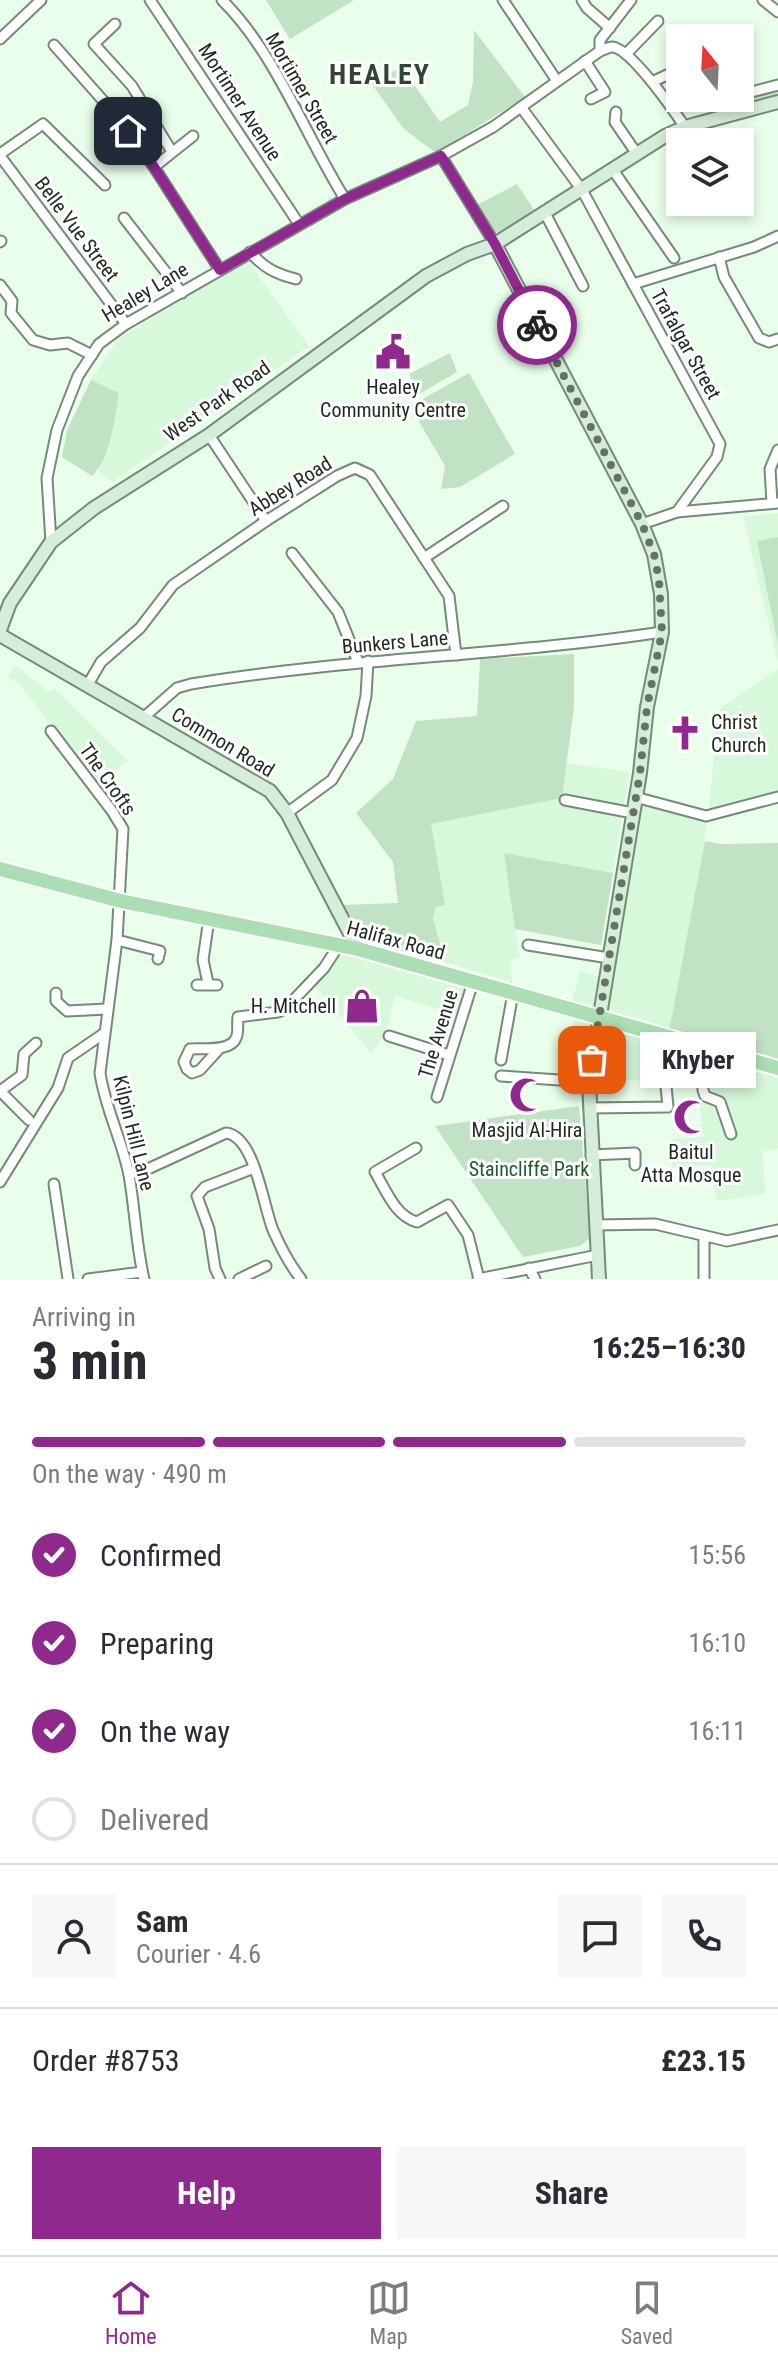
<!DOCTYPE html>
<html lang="en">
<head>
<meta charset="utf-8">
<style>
  :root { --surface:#fff; --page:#f7f7f7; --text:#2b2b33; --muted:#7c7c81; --line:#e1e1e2; --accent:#90298e }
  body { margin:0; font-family:"Roboto Condensed",sans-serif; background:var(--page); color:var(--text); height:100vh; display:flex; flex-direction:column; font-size:30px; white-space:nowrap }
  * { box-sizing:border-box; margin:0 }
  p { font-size:26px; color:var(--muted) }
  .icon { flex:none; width:44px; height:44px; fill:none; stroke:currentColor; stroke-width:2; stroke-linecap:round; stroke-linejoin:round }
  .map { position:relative; height:1279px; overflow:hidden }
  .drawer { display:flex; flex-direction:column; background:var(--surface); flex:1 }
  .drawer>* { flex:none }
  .needle { width:52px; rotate:342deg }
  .fabs { position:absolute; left:666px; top:24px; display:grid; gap:16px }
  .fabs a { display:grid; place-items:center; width:88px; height:88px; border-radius:0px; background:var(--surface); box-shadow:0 4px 12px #0003; font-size:40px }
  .pin { position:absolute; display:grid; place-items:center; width:68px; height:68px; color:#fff; margin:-34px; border-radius:16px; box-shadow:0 4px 12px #0006 }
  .courier { position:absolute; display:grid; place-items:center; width:80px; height:80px; margin:-40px; border:6px solid #90298e; border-radius:50%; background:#fff; color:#222; box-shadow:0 2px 10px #0007 }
  .bubble { position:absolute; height:56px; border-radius:0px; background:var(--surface); box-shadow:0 4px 12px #0003; font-size:26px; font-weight:700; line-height:56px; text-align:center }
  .overview em { font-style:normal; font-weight:700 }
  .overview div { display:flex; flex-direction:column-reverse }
  .overview { display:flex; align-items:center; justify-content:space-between; height:136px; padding:0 32px }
  h1 { font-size:52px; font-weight:700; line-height:60px }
  .bar { display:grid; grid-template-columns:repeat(4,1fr); gap:12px 8px; align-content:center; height:96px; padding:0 32px }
  .bar i { height:10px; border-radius:6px; background:var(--line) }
  .bar .on { background:var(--accent) }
  .bar p { grid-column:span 4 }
  .line { display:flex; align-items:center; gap:20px; padding:0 32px; border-top:2px solid var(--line) }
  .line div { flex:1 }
  .round { display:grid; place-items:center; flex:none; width:84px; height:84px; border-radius:0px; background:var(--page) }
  ol { padding:0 32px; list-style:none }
  li { display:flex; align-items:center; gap:24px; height:88px }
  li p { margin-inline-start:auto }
  li .icon { padding:8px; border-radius:50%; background:var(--accent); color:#fff; stroke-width:4 }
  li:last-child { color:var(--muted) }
  li i { width:44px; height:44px; border:4px solid var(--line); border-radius:50% }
  .primary-button { display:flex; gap:16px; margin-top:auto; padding:16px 32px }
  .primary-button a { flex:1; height:92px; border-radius:0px; background:var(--accent); color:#fff; font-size:32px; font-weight:700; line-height:92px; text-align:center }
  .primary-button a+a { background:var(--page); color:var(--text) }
  .menu { display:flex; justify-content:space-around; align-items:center; height:112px; border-top:2px solid var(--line); background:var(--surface); font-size:22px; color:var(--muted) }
  .menu a { display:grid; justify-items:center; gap:4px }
  .menu .on { color:var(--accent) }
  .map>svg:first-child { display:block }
</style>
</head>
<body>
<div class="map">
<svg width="778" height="1279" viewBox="0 0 778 1279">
  <rect width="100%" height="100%" fill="#e9ffeb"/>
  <g fill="#d7f8da">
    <path d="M 247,260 L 309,346 L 113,482 L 98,471 L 113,430 L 91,380 L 118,339 Z"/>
    <path d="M 778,513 L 778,663 L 743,516 Z"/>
    <path d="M 15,665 L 49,692 L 54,688 L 128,761 L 97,783 L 21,686 L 8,676 Z"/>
    <path d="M 778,669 L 778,797 L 708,816 L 695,904 L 668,1037 L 655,1031 L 661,1079 L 622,1080 L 623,1070 L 597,1067 L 588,1079 L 567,1078 L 575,1010 L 572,1002 L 580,971 L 606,979 L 635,797 L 708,815 L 719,709 Z"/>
    <path d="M 566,763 L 629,772 L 613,873 L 504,853 L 520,957 L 509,960 L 513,983 L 445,962 L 433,918 L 436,907 L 444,905 L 430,824 L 562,798 Z"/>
    <path d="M 338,952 L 465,988 L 457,1015 L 395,996 L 386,1032 L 371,1053 L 313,983 Z"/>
    <path d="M 709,1059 L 778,1078 L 778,1149 L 763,1151 L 765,1194 L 717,1201 L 710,1165 L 672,1168 L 671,1139 L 704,1137 L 699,1101 L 722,1104 L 720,1098 L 706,1086 Z"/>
  </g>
  <g fill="#c1e2c5">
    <path d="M 266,0 L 354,0 L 290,39 Z"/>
    <path d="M 474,30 L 525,97 L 436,153 L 404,129 L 371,83 L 402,67 L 440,122 L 468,105 L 473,81 Z"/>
    <path d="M 672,77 L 680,77 L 680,98 L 731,103 L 778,90 L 778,94 C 754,100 705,120 683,106 C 676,102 671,94 666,87 L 668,79 Z"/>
    <path d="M 517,184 L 534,210 L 499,233 L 491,232 L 475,206 Z"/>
    <path d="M 450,353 L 457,372 L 419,394 L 409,374 Z"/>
    <path d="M 469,373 L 515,454 L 460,487 L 441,489 L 445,466 L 410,406 Z"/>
    <path d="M 91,380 L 119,393 C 115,417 110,460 92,476 L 62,457 L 67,430 Z"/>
    <path d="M 778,537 L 778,645 L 757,541 Z"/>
    <path d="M 574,654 L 574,707 L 562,798 L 431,824 L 445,905 L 436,907 L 433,918 L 445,962 L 368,943 L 361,938 L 342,905 L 398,903 L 393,862 L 356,813 L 393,779 L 416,721 L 477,716 L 480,659 Z"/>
    <path d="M 705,841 L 720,844 L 778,843 L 778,1068 L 668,1037 Z"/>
    <path d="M 504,853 L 613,873 L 601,945 L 515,929 Z"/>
    <path d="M 579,1106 L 590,1238 L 580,1246 L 523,1257 L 435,1126 Z"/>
  </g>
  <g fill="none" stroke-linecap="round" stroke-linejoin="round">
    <g stroke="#738c76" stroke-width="13">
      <g id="street">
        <path d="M 150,0 L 299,224"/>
        <path d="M 222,0 C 275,52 306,137 345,199"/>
        <path d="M 503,0 L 557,81"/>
        <path d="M 582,0 L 587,8 L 610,28"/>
        <path d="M 763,0 L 778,12"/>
        <path d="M 115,24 L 94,44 L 132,86 L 172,152"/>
        <path d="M 0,39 L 41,0"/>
        <path d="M 54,45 L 114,113 L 154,167 L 220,270"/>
        <path d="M 600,51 L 600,40 L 631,0"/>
        <path d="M 626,54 L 658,21"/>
        <path d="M 585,61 L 605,92 L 591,99"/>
        <path d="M 652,82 L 669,74 L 680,73"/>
        <path d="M 740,95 L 778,85"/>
        <path d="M 703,98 L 716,101 L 727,98"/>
        <path d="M 521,107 L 582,190 L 720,444 L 717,457 L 677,512"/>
        <path d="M 616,112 L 615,122 L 637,154"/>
        <path d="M 0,154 L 43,124 L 105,185"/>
        <path d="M 0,156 L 126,324"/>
        <path d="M 441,156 L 495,244"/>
        <path d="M 154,167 L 193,136"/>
        <path d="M 613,170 L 674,258"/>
        <path d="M 545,213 L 583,286"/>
        <path d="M 124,218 L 182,293"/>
        <path d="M 0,242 L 1,241"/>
        <path d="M 250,252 C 264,268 276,274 296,279"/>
        <path d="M 719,257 L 724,277 L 759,338 L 769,342 L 778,339"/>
        <path d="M 633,284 L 754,247 L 778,236"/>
        <path d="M 0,285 L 12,301 L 11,313 L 33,340 L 50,345 L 68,343 L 92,355"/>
        <path d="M 209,435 L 266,521"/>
        <path d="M 772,503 L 770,469 L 778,450"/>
        <path d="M 642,524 L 677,512 L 778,503"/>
        <path d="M 51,542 L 47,478 L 57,430 L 78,376 L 99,344 L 126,324 L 345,199 L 441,156 L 493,127 L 600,51 C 604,50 608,47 612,47 C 630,47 674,111 685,127"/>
        <path d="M 292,553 L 338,612 L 358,662"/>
        <path d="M 424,558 L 503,506"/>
        <path d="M 87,686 L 101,662 L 140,628 L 173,585 L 266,521 L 337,476 L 355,468 L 370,475 L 449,596 L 456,655"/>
        <path d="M 143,718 L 177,688 L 191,684 C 347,658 505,656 662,632"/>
        <path d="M 51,731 L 112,811 L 123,829 L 117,940 L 100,1073 C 105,1108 122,1140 129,1175 C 135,1209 136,1245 144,1279"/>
        <path d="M 635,797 L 706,816 L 778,797"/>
        <path d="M 565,800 L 633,813"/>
        <path d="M 287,813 L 332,780 L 357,738 L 366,696 L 368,661"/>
        <path d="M 117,940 L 160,951 L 158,959"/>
        <path d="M 528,945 L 609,958"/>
        <path d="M 208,983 L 203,960 L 209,919"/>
        <path d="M 197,985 L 217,985"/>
        <path d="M 56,993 L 56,1001 L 67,1011 L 107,1009"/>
        <path d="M 389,1036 L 449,1055"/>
        <path d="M 702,1047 L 703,1090 L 705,1096 L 720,1102 L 731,1134"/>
        <path d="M 220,1048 L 200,1070 L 192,1073 L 187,1069 L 184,1062 L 190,1049 C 202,1048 231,1052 236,1038 C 239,1033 237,1023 238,1017 L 278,1012 L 285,1009 L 324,968 L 339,945"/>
        <path d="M 501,1060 L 513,993"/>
        <path d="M 501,1076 L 589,1082"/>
        <path d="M 0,1091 L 22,1075 L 24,1054 L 36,1043"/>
        <path d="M 0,1091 L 29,1120"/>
        <path d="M 437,1097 L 473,982"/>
        <path d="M 589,1108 L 668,1107 L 661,1035"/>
        <path d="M 416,1148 L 375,1172 C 386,1190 395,1216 417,1222 L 448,1205 L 468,1235 L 479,1279"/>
        <path d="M 591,1155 L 635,1153 L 635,1165"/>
        <path d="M 129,1174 L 150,1168 L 226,1133 C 255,1136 263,1206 273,1230 C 280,1246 290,1265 301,1279"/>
        <path d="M 0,1182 L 58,1088 L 68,1058 L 103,1034"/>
        <path d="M 54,1184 L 68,1279"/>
        <path d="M 596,1225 L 655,1224 L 727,1241 L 778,1230"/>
        <path d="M 529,1268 L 535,1279"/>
        <path d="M 88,1279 L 142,1272"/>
        <path d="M 220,1279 L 215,1268 L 209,1229 L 197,1196 L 205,1187 L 254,1168"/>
        <path d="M 239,1279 L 266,1266"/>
        <path d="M 478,1279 L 598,1255"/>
        <path d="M 704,1279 L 704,1238"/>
      </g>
    </g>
    <g stroke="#738c76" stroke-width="16">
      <g id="secondary">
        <path d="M 495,244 L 642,524 L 654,554 L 661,594 L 662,632 L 647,707 L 640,773 L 589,1082 L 599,1279"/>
        <path d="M 0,630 L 10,603 L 51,542 L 94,508 L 209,435 L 426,276 L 467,254 L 495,244 L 665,136 L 685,127 L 778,102"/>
        <path d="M 0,635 L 270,791 L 287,813 L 358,949"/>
      </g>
    </g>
    <g stroke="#fff" stroke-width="18">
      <path id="primary" d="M 0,869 L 121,901 L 358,949 L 778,1068"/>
    </g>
    <use href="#street" stroke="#fff" stroke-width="9"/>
    <use href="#secondary" stroke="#d5eeda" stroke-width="12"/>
    <use href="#primary" stroke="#acdeb4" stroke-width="14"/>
  </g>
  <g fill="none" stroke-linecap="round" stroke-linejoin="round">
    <path stroke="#657366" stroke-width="8" stroke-dasharray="0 14.4" d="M 537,325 L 642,524 L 654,554 L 659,580 L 662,632 L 647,707 L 640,773 L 592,1060"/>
    <path stroke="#90298e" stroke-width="10" d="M 128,131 L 154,167 L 220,270 L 345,199 L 441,156 L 495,244 L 537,325"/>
  </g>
  <defs>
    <g id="civic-bare" transform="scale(2.76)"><path d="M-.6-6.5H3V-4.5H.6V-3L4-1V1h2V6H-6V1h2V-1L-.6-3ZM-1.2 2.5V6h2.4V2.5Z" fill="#90298e" stroke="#fff" stroke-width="2.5" paint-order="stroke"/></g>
    <g id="church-bare" transform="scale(2.76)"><path d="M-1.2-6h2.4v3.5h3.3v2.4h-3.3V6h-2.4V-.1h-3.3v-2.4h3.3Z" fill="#90298e" stroke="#fff" stroke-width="2.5" paint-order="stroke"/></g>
    <g id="shop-bare" transform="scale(2.76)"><path d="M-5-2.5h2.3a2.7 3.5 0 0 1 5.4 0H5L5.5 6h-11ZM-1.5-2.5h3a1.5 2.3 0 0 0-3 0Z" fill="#90298e" stroke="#fff" stroke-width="2.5" paint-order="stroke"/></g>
    <g id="mosque-bare" transform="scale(2.76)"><path d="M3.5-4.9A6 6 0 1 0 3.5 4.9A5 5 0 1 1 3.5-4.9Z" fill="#90298e" stroke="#fff" stroke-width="2.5" paint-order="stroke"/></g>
  </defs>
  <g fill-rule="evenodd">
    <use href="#civic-bare" x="393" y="352"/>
    <use href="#church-bare" x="685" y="733"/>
    <use href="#shop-bare" x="362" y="1006"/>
    <use href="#mosque-bare" x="527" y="1095"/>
    <use href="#mosque-bare" x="691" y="1117"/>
  </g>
  <g text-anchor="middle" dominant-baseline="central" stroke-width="6" stroke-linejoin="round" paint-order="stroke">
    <g font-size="20" fill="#1e281f" stroke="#fff">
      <text transform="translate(302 88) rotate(60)">Mortimer Street</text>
      <text transform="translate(240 102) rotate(57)">Mortimer Avenue</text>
      <text transform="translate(77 229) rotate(53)">Belle Vue Street</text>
      <text transform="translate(145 292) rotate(-31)">Healey Lane</text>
      <text transform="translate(686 344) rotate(61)">Trafalgar Street</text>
      <text transform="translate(217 401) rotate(-35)">West Park Road</text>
      <text transform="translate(290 486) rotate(-32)">Abbey Road</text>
      <text transform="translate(395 642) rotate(-5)">Bunkers Lane</text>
      <text transform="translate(223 742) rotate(31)">Common Road</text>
      <text transform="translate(108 779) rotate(55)">The Crofts</text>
      <text transform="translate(396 940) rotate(15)">Halifax Road</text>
      <text transform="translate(438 1034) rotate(-73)">The Avenue</text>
      <text transform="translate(134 1133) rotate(76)">Kilpin Hill Lane</text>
    </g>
    <g font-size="20" fill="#1e281f" stroke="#fff">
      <text x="393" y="387">Healey<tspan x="393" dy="23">Community Centre</tspan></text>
      <text x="711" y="722" text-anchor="start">Christ<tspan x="711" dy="23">Church</tspan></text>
      <text x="336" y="1006" text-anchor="end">H. Mitchell</text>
      <text x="527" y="1130">Masjid Al-Hira</text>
      <text x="691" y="1152">Baitul<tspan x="691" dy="23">Atta Mosque</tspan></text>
    </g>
    <g font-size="20" fill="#1c5b2b" stroke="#fff">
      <text x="529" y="1169">Staincliffe Park</text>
    </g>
    <g font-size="28" font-weight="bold" letter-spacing="2" fill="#304633" stroke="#fff">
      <text x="380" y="74">HEALEY</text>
    </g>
  </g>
</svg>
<div class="fabs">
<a><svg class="needle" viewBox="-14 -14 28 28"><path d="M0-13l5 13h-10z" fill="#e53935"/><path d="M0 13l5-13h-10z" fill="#7c7c81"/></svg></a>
<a><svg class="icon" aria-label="layers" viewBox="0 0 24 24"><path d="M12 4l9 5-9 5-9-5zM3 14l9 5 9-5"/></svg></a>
</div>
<div class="pin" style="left:592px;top:1060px;background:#ea580c"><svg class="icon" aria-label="bag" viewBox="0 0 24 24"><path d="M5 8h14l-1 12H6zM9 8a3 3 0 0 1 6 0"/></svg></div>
<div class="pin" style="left:128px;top:131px;background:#1f2937"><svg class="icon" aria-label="home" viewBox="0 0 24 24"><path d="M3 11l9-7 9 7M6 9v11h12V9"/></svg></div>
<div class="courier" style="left:537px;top:325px"><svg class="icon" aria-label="bike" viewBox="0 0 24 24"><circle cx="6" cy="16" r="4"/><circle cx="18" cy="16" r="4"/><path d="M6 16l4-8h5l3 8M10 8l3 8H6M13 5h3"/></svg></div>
<div class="bubble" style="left:640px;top:1032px;width:116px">Khyber</div>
</div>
<section class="drawer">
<div class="overview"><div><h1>3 min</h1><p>Arriving in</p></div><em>16:25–16:30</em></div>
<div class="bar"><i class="on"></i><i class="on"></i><i class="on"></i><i></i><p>On the way · 490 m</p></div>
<ol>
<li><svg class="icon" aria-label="check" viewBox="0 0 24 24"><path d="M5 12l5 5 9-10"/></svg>Confirmed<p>15:56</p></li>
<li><svg class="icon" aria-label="check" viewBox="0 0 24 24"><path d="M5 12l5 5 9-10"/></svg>Preparing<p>16:10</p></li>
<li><svg class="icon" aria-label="check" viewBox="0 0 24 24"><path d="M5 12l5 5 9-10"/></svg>On the way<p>16:11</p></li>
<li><i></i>Delivered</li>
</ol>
<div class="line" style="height:144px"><a class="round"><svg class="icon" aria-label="person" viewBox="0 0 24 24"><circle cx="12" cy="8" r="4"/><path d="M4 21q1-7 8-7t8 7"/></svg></a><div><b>Sam</b><p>Courier · 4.6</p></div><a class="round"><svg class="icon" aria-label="chat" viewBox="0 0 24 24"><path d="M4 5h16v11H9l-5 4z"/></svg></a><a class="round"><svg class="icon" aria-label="phone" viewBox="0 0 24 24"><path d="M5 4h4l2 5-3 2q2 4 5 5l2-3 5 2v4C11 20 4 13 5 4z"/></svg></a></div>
<div class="line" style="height:104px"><div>Order #8753</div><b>£23.15</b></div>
<div class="primary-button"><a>Help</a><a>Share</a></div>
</section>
<nav class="menu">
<a class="on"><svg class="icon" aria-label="home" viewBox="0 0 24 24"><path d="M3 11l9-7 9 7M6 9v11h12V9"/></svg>Home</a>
<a><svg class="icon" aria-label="map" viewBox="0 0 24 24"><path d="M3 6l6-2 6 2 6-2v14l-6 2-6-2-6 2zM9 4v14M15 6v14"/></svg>Map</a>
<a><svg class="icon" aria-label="saved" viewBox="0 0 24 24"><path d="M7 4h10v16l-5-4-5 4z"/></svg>Saved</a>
</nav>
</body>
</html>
